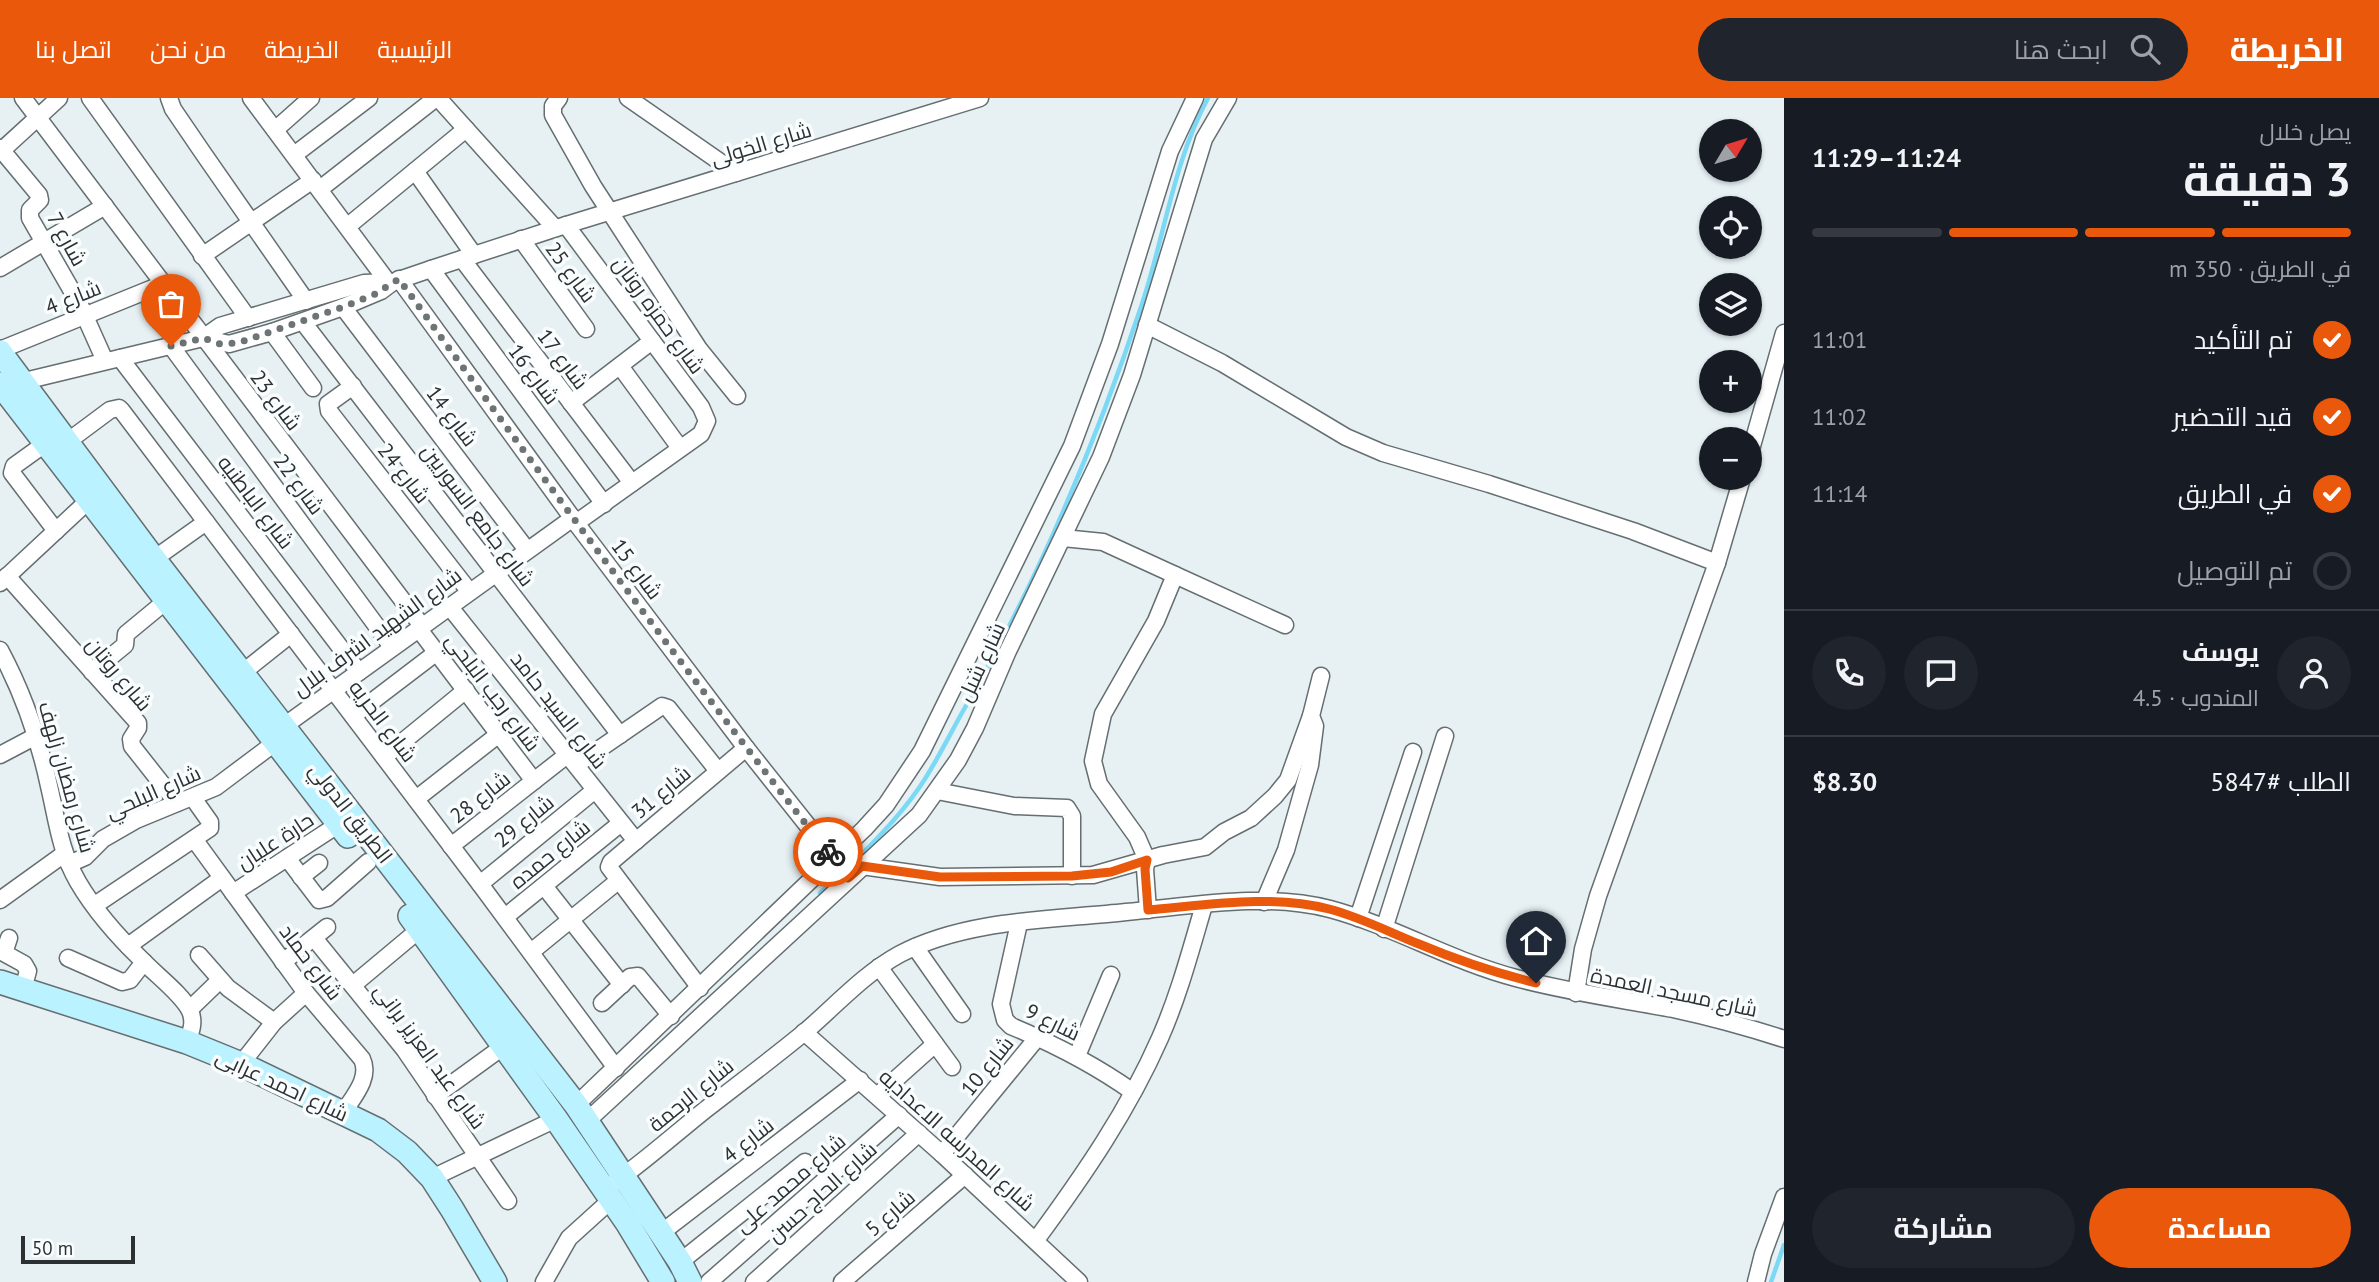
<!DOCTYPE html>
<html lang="ar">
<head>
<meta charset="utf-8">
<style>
  :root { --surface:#171b24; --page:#20242c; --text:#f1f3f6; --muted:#9ea1a6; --line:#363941; --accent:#ea580c }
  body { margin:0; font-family:"PT Sans",Cairo,sans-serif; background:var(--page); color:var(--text); direction:rtl; height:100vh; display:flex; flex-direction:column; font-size:26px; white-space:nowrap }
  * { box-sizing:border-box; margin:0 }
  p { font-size:23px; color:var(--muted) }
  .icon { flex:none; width:38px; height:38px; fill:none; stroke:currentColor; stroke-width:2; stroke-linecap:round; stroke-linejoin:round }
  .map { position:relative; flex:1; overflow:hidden; direction:ltr }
  .drawer { display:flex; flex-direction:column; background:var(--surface); width:595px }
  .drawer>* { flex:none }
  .needle { width:46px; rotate:52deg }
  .tools { position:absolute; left:1699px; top:21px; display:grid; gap:14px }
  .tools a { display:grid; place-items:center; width:63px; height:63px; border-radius:50%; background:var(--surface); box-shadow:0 2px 5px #0004; font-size:35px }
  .scale { position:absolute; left:21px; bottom:18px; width:114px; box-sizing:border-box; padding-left:7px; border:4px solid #2c3031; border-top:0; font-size:19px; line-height:24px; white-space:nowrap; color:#2c3031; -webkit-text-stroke:5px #f9fdfe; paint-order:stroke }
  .pin { position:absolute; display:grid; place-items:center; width:60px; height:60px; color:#fff; margin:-72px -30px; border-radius:50% 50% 50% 0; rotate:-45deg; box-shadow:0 0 7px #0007 }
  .pin .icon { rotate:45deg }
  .courier { position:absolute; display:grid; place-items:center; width:70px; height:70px; margin:-35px; border:5px solid #ea580c; border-radius:50%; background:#fff; color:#222; box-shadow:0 2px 9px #0007 }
  .summary em { font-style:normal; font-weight:700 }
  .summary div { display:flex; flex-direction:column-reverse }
  .summary { display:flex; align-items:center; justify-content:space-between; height:119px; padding:0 28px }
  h1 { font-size:46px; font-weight:700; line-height:52px }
  .bar { display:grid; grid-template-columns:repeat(4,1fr); gap:10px 7px; align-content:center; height:84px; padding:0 28px }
  .bar i { height:9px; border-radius:5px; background:var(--line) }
  .bar .selected { background:var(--accent) }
  .bar p { grid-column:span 4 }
  .line { display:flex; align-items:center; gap:18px; padding:0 28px; border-top:2px solid var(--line) }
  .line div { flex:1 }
  .round { display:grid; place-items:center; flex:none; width:74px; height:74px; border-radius:37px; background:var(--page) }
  ol { padding:0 28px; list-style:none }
  li { display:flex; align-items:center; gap:21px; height:77px }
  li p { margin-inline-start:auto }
  li .icon { padding:7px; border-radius:50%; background:var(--accent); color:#fff; stroke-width:4 }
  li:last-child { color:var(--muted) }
  li i { width:38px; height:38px; border:4px solid var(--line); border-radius:50% }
  .primary-button { display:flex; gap:14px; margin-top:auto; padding:14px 28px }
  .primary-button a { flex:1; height:80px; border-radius:42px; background:var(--accent); color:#fff; font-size:28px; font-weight:700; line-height:80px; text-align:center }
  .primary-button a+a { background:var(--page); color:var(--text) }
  header { display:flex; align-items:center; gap:42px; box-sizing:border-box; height:98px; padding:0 35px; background:var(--accent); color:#fff }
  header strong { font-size:33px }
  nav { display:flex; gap:38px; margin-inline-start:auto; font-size:24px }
  .search { width:490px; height:63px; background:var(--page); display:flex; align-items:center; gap:18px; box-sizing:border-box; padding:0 24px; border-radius:38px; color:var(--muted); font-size:26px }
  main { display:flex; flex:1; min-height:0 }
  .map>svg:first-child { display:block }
</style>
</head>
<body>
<header>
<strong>الخريطة</strong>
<div class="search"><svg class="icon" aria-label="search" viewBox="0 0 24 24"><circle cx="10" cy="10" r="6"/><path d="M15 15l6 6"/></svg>ابحث هنا</div>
<nav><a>الرئيسية</a><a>الخريطة</a><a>من نحن</a><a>اتصل بنا</a></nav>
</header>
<main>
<section class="drawer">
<div class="summary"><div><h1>3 دقيقة</h1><p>يصل خلال</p></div><em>11:24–11:29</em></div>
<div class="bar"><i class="selected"></i><i class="selected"></i><i class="selected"></i><i></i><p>في الطريق · 350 m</p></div>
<ol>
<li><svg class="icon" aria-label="check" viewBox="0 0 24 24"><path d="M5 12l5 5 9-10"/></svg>تم التأكيد<p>11:01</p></li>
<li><svg class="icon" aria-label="check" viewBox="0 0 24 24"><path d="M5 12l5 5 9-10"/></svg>قيد التحضير<p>11:02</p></li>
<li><svg class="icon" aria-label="check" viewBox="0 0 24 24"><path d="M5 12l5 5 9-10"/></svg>في الطريق<p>11:14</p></li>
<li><i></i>تم التوصيل</li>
</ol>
<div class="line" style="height:126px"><a class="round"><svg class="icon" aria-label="person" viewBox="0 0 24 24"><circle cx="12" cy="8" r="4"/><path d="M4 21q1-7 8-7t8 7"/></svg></a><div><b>يوسف</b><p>المندوب · 4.5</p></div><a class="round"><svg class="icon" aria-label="chat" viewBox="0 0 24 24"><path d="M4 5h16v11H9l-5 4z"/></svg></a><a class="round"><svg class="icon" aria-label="phone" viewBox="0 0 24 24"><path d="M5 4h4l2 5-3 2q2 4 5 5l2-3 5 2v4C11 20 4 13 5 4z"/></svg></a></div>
<div class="line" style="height:91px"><div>الطلب #5847</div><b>$8.30</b></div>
<div class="primary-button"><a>مساعدة</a><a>مشاركة</a></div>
</section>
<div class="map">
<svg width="1784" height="1184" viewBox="0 0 1784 1184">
  <rect width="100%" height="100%" fill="#e7f1f4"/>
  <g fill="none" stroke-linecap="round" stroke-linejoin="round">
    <g stroke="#7cd9f5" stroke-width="4.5">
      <path d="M 820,795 C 855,764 895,726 921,687 C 937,663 949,638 963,613 C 1038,484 1095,347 1142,206 C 1165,137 1173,65 1208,0"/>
      <path d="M 1771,1184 L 1784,1147"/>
    </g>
    <g stroke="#656e71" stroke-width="19">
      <g id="street">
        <path d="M 23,0 L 422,528"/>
        <path d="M 90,0 L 248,220"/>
        <path d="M 169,0 L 173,11 L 203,55 L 306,203"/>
        <path d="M 251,0 L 387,183"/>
        <path d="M 438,0 L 555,130"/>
        <path d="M 559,0 L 553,8 L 553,17 L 593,88 L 699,251 L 737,298"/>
        <path d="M 628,0 L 736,75"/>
        <path d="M 275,32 L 311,0"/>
        <path d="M 0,50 L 39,97 L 40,102 L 30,112 L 30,120 L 80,207 L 105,263"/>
        <path d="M 0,54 L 59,0"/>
        <path d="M 294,57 L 369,0"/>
        <path d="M 415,73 L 474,157"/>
        <path d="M 320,91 L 436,0"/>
        <path d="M 566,127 L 701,309 L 707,323 L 701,336 L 576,425"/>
        <path d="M 348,128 L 466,31"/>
        <path d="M 521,141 L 586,231"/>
        <path d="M 202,158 L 313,82"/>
        <path d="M 462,161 L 632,385"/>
        <path d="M 0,170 L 105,108"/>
        <path d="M 431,171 L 604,406"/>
        <path d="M 399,181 L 576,425 L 746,650 L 839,767"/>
        <path d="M 343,209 L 527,452"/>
        <path d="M 303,224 L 620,637"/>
        <path d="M 1147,227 L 1222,265 L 1346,339 L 1383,355 L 1489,386 L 1633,433 L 1717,465"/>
        <path d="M 272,234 L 313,290"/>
        <path d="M 203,240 L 229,246 L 272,234 L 343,209 L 381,193 L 393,184 L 431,171 L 566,127 L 980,0"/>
        <path d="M 171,248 L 392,549"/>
        <path d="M 0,252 L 163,186"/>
        <path d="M 120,260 L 359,574"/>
        <path d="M 620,268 L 680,350"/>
        <path d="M 12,286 L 203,240 L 220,228 L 364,185 L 393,184"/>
        <path d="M 353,288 L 328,306 L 329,313 L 469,493"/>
        <path d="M 571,305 L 652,243"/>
        <path d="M 67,344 L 110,312 L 119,310 L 122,313 L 480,786 L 616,970"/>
        <path d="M 46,345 L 14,368 L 12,375 L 56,433"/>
        <path d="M 1750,355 L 1784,235"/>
        <path d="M 1063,440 L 1103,444 L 1175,477 L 1156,523 L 1103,616 L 1093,663 L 1099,686 L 1137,739 L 1147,762 L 1145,771 L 1148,812"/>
        <path d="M 154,461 L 206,424"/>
        <path d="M 1175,477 L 1285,527"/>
        <path d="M 7,478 L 138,625 L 138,630 L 131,641 L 132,648 L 177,705"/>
        <path d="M 0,485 L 88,403"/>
        <path d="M 449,508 L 636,743"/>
        <path d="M 418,530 L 534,683"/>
        <path d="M 0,552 C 23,595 39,641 49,688 C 57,722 60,753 78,784 C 95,813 119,840 143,863 C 156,877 183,897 190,913 C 195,924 191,934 187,944"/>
        <path d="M 92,574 L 125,547 L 126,536 L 166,503"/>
        <path d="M 242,575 L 291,536"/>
        <path d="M 353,618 L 437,554"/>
        <path d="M 284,628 L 573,420"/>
        <path d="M 0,657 L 36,638"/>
        <path d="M 384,659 L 466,592"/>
        <path d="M 576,667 L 662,608 L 668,610 L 718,673"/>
        <path d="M 937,693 L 1014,708 L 1067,710 L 1072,718 L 1072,778"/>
        <path d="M 416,701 L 499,636"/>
        <path d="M 194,741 L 306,895 L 362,961 C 371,980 353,999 343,1015"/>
        <path d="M 451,748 L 567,657"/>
        <path d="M 287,760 L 319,802 L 327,800 L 368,764"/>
        <path d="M 69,766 L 85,759 L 103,741 L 136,722 L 216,689 L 284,638"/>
        <path d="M 862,768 L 940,779 L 1093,777 L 1163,757 L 1205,749 L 1224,734 L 1251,720 L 1275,698 L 1288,682 L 1311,618"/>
        <path d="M 301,779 L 319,765"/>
        <path d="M 480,786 L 595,692"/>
        <path d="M 544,788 L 622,887"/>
        <path d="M 233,795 L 339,726"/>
        <path d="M 0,802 L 64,756"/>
        <path d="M 1264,804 L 1286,752 L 1310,667 L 1315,628 L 1311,618 L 1321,578"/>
        <path d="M 95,807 L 210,730 L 210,724 L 193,700"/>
        <path d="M 505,819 L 621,725"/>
        <path d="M 1358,820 L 1413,654"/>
        <path d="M 1019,825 L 1001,906 L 1005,922 L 1011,928 C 1054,946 1095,967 1133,994"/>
        <path d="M 1384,831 L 1445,638"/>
        <path d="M 9,840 L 4,855 L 24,866 L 28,873 L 23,891"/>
        <path d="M 314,840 L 404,951 L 508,1103"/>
        <path d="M 128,848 L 222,780"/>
        <path d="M 915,849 L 962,916"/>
        <path d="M 531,854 L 618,783"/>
        <path d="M 199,857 L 228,890 L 274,924"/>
        <path d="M 68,860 L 122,884 L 130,882 L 144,864"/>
        <path d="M 283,864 L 327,829"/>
        <path d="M 879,869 L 952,969"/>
        <path d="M 353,887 L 420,831"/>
        <path d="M 700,890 L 609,769 L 611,764 L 746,650"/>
        <path d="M 1576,895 L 1583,851 L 1598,798 L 1717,465 L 1742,380"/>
        <path d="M 602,905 L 630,879 L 638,878 L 671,918"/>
        <path d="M 190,911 L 220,882"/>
        <path d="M 804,934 L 942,1056 L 1079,1184"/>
        <path d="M 1077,958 L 1111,877"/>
        <path d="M 241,966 L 274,924 L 306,895"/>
        <path d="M 435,998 L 504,948"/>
        <path d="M 877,998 L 935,946"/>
        <path d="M 576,1007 L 864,731 L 886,707 L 922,653 L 1072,348 L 1110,246 L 1170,53 L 1195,0"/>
        <path d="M 587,1023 L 919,717 L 958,662 L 975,630 L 1007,555 L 1101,359 L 1132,277 L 1204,41 L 1228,0"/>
        <path d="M 942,1056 L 1037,940"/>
        <path d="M 432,1080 L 556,1021"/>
        <path d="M 615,1084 C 646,1062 675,1036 705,1012 C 739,986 773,960 806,933 C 836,907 865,875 900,856 C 967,821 1052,822 1126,814 C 1192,808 1264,794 1330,811 C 1393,828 1451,863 1516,880 C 1567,894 1620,901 1673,911 C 1710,919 1747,929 1784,941"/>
        <path d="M 661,1135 L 860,982"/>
        <path d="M 1036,1142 C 1083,1078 1128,1013 1160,940 C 1179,897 1191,851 1204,807"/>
        <path d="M 680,1164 L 805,1064"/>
        <path d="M 544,1184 L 569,1140 L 611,1102"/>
        <path d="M 709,1184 L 899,1017"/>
        <path d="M 754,1184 L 919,1035"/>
        <path d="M 842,1184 L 965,1077"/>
        <path d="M 1756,1184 L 1763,1156 L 1784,1099"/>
      </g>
    </g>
    <g stroke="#656e71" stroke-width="26">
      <g id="secondary">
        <path d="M 0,254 L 154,461 L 576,1007 L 680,1164 L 690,1184"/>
        <path d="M 0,286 L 348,738"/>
        <path d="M 410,818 L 556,1021 L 628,1126 L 663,1184"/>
        <path d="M 0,884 L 187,944 L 241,966 L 378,1032 L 407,1054 L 432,1080 L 452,1111 L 495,1184"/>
      </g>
    </g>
    <use href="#street" stroke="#fff" stroke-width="16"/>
    <use href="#secondary" stroke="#bbf2ff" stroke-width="23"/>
  </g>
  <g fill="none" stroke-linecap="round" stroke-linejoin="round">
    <path stroke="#6d7475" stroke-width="7" stroke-dasharray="0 12.6" d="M 171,248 L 203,240 L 220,246 L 238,245 L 343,209 L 375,196 L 399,181 C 539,375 680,567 828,754"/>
    <path stroke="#ea580c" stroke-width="9" d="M 828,754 L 848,780 L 862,768 L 940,779 L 1072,778 L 1111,774 L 1147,762 L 1145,771 L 1148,812 C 1207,807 1271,796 1329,811 C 1360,819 1389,834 1419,846 C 1457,862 1496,875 1536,885"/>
  </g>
  <g text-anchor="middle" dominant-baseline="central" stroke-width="7" stroke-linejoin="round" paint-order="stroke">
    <g font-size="21" fill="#2c3031" stroke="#f9fdfe">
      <text transform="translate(761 46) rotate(-17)">شارع الخولى</text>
      <text transform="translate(67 141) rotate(61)">شارع 7</text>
      <text transform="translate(571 174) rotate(54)">شارع 25</text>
      <text transform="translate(73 199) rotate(-22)">شارع 4</text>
      <text transform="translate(659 217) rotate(54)">شارع حمزه روتان</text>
      <text transform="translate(563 261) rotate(53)">شارع 17</text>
      <text transform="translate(534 276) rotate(53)">شارع 16</text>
      <text transform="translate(276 302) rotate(53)">شارع 23</text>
      <text transform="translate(452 318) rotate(53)">شارع 14</text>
      <text transform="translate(404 375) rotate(52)">شارع 24</text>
      <text transform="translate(299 386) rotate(54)">شارع 22</text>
      <text transform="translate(256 404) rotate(53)">شارع الباطنيه</text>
      <text transform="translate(478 417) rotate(53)">شارع جامع السوريين</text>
      <text transform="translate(637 471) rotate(53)">شارع 15</text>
      <text transform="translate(377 534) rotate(-36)">شارع الشهيد اشرف بلال</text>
      <text transform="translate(981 564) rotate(-65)">شارع شبل</text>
      <text transform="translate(119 576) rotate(50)">شارع روتان</text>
      <text transform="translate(493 594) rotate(53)">شارع رجب البلحي</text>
      <text transform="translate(559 612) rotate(52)">شارع السيد حامد</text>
      <text transform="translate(383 623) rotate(53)">شارع الحريه</text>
      <text transform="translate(67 679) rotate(74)">شارع رمضان زلهف</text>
      <text transform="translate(153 694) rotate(-24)">شارع البلحي</text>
      <text transform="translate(661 694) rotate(-40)">شارع 31</text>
      <text transform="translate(480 699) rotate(-38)">شارع 28</text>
      <text transform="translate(351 715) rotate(52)">الطريق الدولي</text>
      <text transform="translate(524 723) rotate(-39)">شارع 29</text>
      <text transform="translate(275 743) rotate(-33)">حارة عليان</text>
      <text transform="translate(550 756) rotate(-39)">شارع حمده</text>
      <text transform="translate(311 864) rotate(53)">شارع حماد</text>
      <text transform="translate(1674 894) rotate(12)">شارع مسجد العمدة</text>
      <text transform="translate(1053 924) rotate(26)">شارع 9</text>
      <text transform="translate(430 958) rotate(54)">شارع عبد العزيز براني</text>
      <text transform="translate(987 968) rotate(-51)">شارع 10</text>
      <text transform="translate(282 987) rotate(25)">شارع احمد عرابى</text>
      <text transform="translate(691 997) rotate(-39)">شارع الرحمة</text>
      <text transform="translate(748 1042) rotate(-38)">شارع 4</text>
      <text transform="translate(957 1042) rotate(42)">شارع المدرسه الاعداديه</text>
      <text transform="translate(790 1085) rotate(-41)">شارع محمد على</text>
      <text transform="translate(822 1094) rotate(-42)">شارع الحاج حسن</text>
      <text transform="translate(890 1115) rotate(-41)">شارع 5</text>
    </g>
  </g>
</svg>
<div class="tools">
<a><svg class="needle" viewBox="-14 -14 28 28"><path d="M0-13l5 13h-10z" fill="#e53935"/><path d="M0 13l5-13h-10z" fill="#9ea1a6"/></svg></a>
<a><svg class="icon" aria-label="locate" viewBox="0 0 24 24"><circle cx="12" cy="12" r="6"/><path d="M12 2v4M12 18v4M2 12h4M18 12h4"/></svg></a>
<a><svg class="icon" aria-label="layers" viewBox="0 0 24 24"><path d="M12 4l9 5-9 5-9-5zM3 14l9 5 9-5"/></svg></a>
<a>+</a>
<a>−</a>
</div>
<div class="scale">50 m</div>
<div class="pin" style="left:171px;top:248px;background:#ea580c"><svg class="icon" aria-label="bag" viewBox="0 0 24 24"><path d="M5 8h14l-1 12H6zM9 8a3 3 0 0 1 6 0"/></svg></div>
<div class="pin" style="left:1536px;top:885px;background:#1f2937"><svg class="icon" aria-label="home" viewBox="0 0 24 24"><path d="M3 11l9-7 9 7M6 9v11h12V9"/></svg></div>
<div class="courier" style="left:828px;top:754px"><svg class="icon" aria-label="bike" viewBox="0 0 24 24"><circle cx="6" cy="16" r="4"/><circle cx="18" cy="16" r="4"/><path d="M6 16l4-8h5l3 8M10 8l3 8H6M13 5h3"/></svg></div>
</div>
</main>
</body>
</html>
